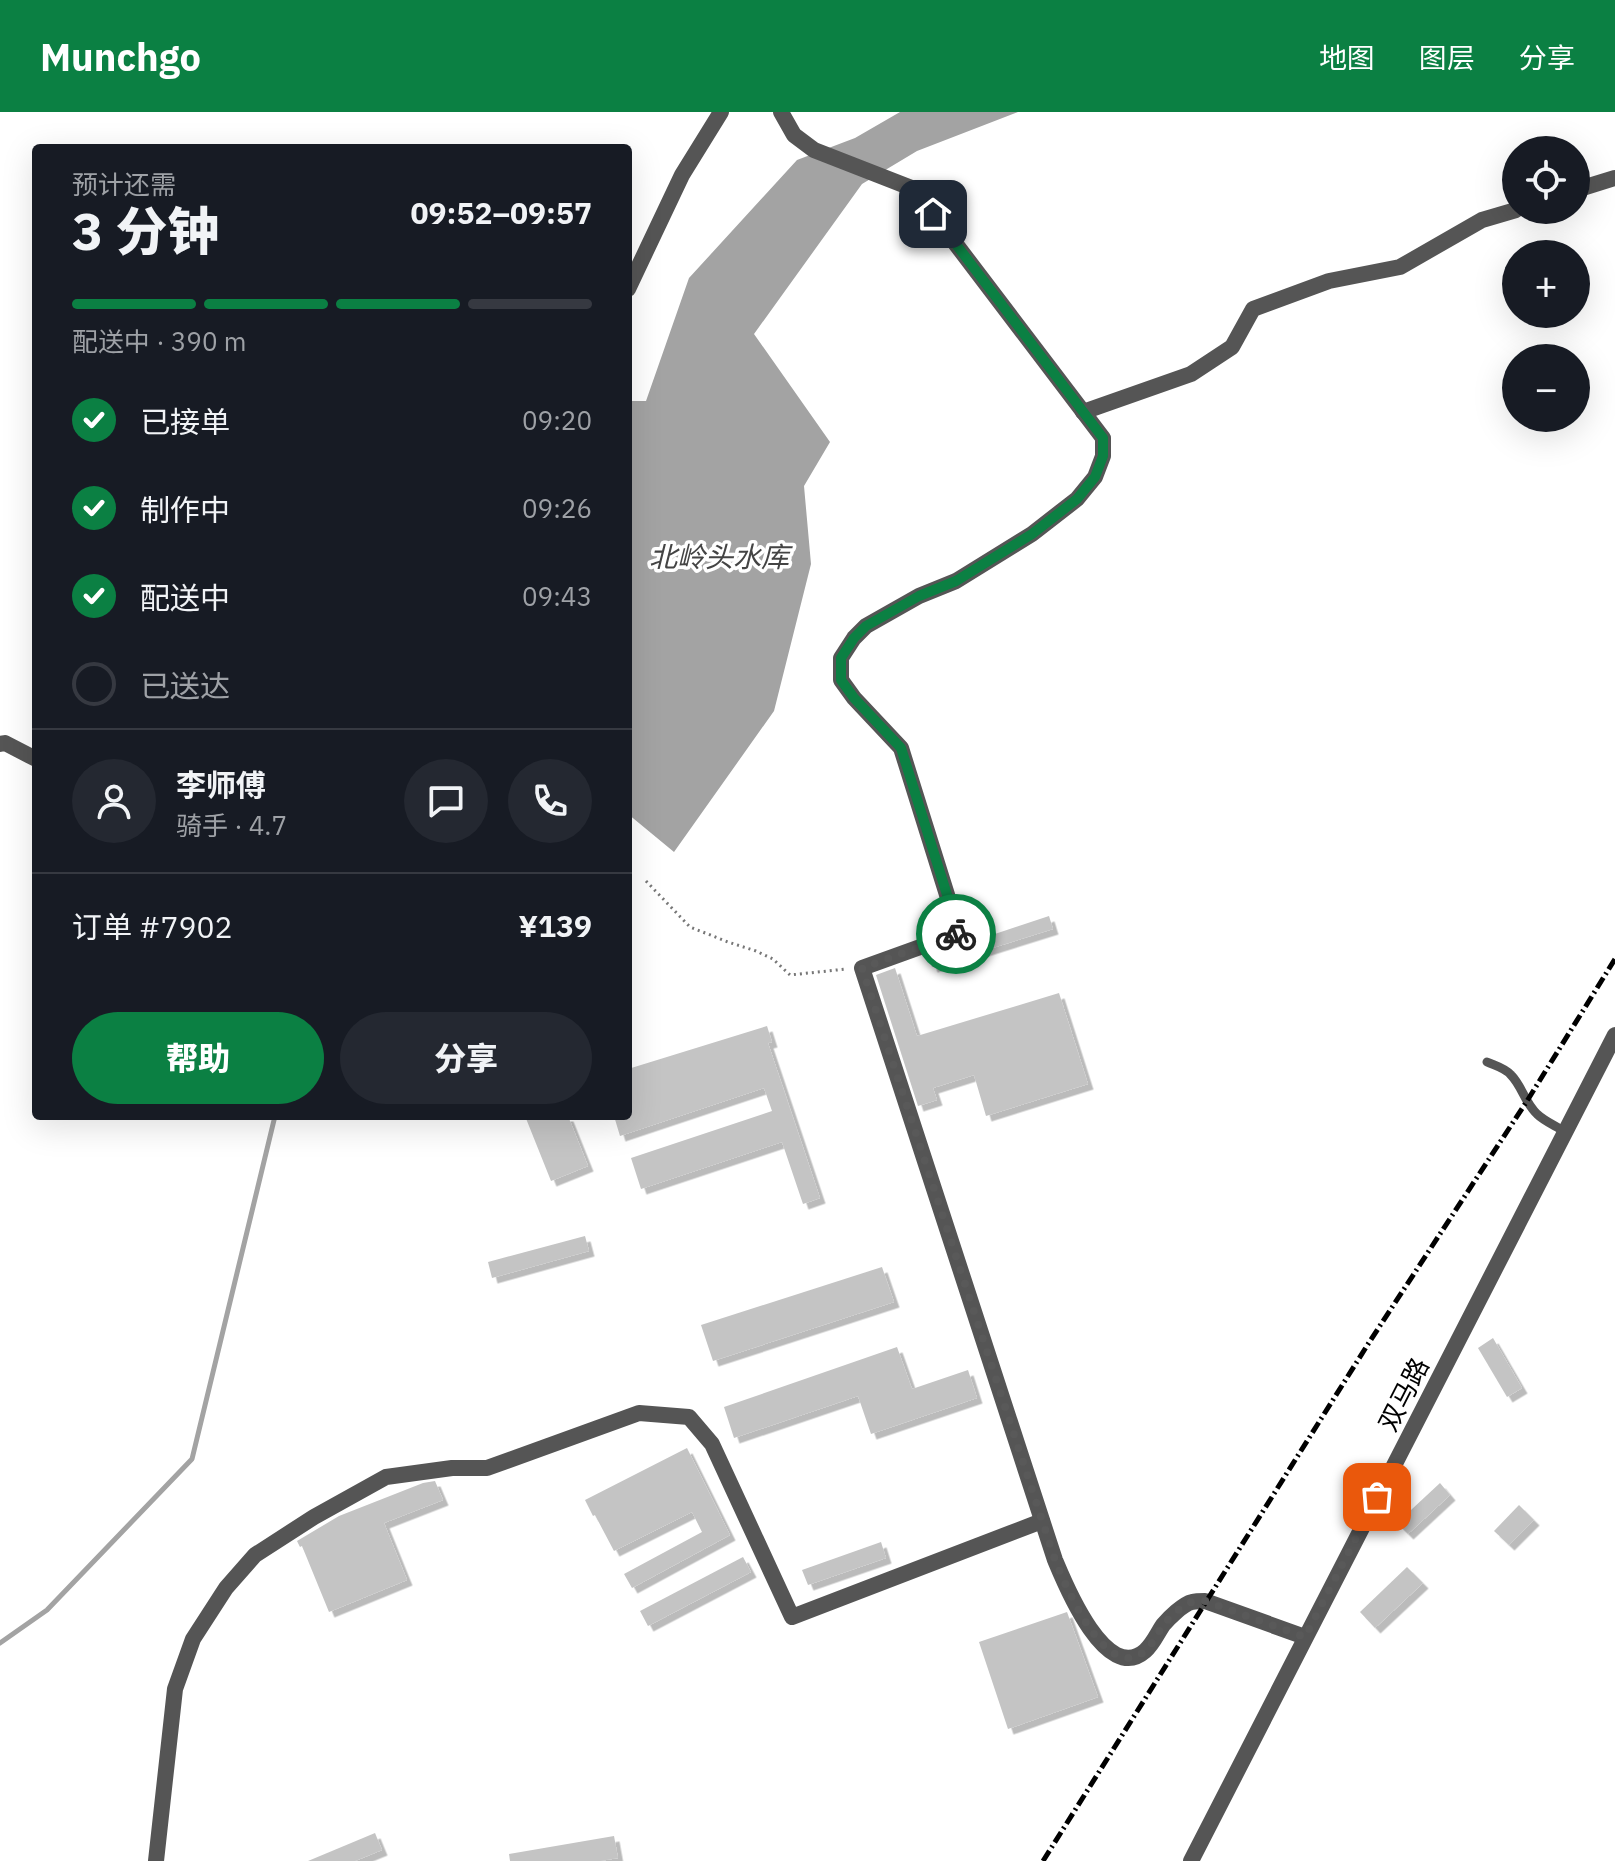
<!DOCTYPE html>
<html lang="zh">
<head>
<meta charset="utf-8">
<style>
  :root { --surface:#171b24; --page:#242831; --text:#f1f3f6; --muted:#9ea1a6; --line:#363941; --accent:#0b8043 }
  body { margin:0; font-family:"IBM Plex Sans","Noto Sans SC",sans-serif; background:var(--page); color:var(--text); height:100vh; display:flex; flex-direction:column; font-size:30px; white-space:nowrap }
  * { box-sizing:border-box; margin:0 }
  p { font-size:26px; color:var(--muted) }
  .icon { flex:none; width:44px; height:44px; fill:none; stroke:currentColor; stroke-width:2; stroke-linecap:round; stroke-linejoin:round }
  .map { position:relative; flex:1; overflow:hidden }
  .panel { position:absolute; left:32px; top:32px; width:600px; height:976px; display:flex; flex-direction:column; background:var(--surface); border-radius:8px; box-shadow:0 8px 32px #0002 }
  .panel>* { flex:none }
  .controls { position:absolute; left:1502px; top:24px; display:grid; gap:16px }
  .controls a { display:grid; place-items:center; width:88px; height:88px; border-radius:50%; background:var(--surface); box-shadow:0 8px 32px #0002; font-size:40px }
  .pin { position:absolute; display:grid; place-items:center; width:68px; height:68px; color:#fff; margin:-34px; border-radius:16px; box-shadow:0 4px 12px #0006 }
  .courier { position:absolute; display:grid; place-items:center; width:80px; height:80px; margin:-40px; border:6px solid #0b8043; border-radius:50%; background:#fff; color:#222; box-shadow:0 2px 10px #0007 }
  .overview em { font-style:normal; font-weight:800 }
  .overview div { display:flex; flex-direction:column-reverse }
  .overview { display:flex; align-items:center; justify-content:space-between; height:136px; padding:0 40px }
  h1 { font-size:52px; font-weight:800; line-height:60px }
  .bar { display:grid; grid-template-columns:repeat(4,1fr); gap:12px 8px; align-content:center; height:96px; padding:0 40px }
  .bar i { height:10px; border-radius:6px; background:var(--line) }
  .bar .active { background:var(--accent) }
  .bar p { grid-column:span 4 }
  .line { display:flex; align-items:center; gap:20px; padding:0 40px; border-top:2px solid var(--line) }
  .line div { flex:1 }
  .round { display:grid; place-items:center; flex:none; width:84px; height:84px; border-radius:42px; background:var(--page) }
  ol { padding:0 40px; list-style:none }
  li { display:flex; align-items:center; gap:24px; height:88px }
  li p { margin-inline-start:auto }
  li .icon { padding:8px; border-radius:50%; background:var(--accent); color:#fff; stroke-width:4 }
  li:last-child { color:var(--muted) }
  li i { width:44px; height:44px; border:4px solid var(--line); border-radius:50% }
  .cta { display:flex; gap:16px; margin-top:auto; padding:16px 40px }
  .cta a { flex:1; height:92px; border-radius:48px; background:var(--accent); color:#fff; font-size:32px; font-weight:800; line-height:92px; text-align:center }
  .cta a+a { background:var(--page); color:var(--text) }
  header { display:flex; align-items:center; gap:48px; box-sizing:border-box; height:112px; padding:0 40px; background:var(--accent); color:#fff }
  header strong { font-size:38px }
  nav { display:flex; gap:44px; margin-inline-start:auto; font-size:28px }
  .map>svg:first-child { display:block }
</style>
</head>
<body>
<header>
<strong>Munchgo</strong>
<nav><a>地图</a><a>图层</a><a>分享</a></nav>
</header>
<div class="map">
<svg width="1615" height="1749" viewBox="0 0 1615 1749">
  <defs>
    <filter id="shadow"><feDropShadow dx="5.5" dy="5.5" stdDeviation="0" flood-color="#0004"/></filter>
  </defs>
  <rect width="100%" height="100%" fill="#fff"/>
  <path fill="#a3a3a3" d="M 900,0 L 1018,0 L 917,39 L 862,72 L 754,222 L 830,330 L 804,374 L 811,452 L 774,599 L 674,740 L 628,702 L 628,289 L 646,289 L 689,166 L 797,48 L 855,26 Z"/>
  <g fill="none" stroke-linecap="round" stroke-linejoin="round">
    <path stroke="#a3a3a3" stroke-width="5" d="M 0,1531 L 47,1498 L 192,1347 L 275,1004"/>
  </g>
  <g fill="#c4c4c4" filter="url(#shadow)">
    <path d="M 1049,804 L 1053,817 L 932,855 L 929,844 Z"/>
    <path d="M 895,856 L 917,924 L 1059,881 L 1088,972 L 986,1004 L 974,963 L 933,976 L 937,988 L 918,994 L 876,863 Z"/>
    <path d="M 767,914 L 772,930 L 768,931 L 820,1086 L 803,1092 L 782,1030 L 641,1077 L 631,1046 L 772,999 L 764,976 L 620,1024 L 614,1004 L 628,1004 L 628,957 Z"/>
    <path d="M 525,1004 L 568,1004 L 588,1054 L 551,1069 Z"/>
    <path d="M 585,1124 L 589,1139 L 492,1166 L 488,1150 Z"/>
    <path d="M 882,1155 L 894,1190 L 713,1249 L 701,1213 Z"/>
    <path d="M 1493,1226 L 1522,1276 L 1507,1285 L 1478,1236 Z"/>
    <path d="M 897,1235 L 912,1277 L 968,1258 L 977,1286 L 871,1322 L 858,1284 L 734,1326 L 724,1295 Z"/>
    <path d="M 687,1336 L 730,1423 L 632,1476 L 624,1462 L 702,1420 L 692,1400 L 614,1439 L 595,1403 L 593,1404 L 585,1388 Z"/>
    <path d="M 435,1369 L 443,1388 L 384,1411 L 407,1468 L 329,1500 L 302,1434 L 300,1435 L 297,1429 L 339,1404 L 423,1371 Z"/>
    <path d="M 1440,1371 L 1450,1383 L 1408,1422 L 1397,1411 Z"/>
    <path d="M 1519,1393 L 1534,1408 L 1509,1433 L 1494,1419 Z"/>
    <path d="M 881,1430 L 886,1446 L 808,1473 L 802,1458 Z"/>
    <path d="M 743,1445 L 751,1460 L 648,1514 L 640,1499 Z"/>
    <path d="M 1407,1455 L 1423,1471 L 1375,1516 L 1360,1500 Z"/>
    <path d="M 1067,1500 L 1098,1585 L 1008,1617 L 979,1530 Z"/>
    <path d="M 375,1721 L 382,1738 L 355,1749 L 308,1749 Z"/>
    <path d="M 614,1724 L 618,1746 L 600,1749 L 510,1749 L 509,1742 Z"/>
  </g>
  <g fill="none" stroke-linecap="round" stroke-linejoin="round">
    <path stroke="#777" stroke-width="3" stroke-dasharray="2 4" stroke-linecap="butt" d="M 646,769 L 690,815 L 728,830 L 756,839 L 773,847 L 790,863 L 846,857"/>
    <path stroke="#555" stroke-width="9" d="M 1487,950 C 1496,954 1505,956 1511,963 C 1522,974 1525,991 1537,1002 C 1544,1009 1556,1014 1565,1020"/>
    <g stroke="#555" stroke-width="16">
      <path d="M 781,0 L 794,23 L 814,38 L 914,77 L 1103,326 L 1103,344 L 1095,365 L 1077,387 L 1032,422 L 956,469 L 919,484 L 866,514 L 854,526 L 841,546 L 841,568 L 854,586 L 901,636 L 959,821 L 862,856 L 1055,1448 C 1065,1472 1106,1573 1145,1539 C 1153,1532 1157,1522 1163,1513 C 1169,1506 1183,1492 1192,1490 C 1196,1489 1201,1489 1205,1489 L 1305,1525"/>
      <path d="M 1576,78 L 1615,66"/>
      <path d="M 628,177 L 682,63 L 721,0"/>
      <path d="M 1083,300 L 1191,262 L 1232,235 L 1253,197 L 1329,169 L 1400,155 L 1482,108 L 1516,98"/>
      <path d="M 0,632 L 5,631 L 36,647"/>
      <path d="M 156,1749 L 175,1577 L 193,1527 L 226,1476 L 255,1443 L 314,1405 L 386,1365 L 452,1356 L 487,1356 L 639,1301 L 689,1305 L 712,1332 L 792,1505 L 1042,1409"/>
    </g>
    <path stroke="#555" stroke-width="16" d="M 1191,1749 L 1615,923"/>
    <path stroke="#000" stroke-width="5" stroke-dasharray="12 4 2 4" stroke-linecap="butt" d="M 1043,1749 L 1370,1229 L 1527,989 L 1615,847"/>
  </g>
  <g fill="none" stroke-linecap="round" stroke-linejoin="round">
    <path stroke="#595959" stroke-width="8" stroke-dasharray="0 14.4" d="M 956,822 L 862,856 L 1055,1448 C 1065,1472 1106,1573 1145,1539 C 1153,1532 1157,1522 1163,1513 C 1169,1506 1183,1492 1192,1490 C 1196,1489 1201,1489 1205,1489 L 1305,1525 L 1377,1385"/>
    <path stroke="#0b8043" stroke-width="10" d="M 933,102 L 1103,326 L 1103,344 L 1095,365 L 1077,387 L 1032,422 L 956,469 L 919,484 L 866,514 L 854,526 L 841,546 L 841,568 L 854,586 L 901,636 L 959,821 L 956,822"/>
  </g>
  <g text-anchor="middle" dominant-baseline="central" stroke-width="7" stroke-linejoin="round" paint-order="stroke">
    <g font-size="26" fill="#000" stroke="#fff">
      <text transform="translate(1403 1282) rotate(-63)">双马路</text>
    </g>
    <g font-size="28" font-style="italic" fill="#444" stroke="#fff">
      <text x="719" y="444">北岭头水库</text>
    </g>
  </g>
</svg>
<div class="controls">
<a><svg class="icon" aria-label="locate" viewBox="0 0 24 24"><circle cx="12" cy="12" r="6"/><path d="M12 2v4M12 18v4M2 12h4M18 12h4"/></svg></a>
<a>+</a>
<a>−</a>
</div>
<div class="pin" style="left:1377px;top:1385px;background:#ea580c"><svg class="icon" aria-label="bag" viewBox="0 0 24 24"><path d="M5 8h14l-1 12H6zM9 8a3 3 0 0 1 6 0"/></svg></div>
<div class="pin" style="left:933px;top:102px;background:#1f2937"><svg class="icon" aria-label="home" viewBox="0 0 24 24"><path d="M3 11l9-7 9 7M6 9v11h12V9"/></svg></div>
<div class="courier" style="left:956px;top:822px"><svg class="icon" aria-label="bike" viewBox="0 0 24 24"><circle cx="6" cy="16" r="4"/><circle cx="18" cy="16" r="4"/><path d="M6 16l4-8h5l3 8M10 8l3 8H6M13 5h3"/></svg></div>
<section class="panel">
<div class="overview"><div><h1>3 分钟</h1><p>预计还需</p></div><em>09:52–09:57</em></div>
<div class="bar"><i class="active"></i><i class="active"></i><i class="active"></i><i></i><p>配送中 · 390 m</p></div>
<ol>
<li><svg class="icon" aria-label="check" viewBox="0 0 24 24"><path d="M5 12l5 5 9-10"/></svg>已接单<p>09:20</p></li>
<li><svg class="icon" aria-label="check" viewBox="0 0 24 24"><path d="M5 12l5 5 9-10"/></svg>制作中<p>09:26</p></li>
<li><svg class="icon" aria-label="check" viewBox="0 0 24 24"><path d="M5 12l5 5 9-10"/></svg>配送中<p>09:43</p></li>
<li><i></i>已送达</li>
</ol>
<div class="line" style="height:144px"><a class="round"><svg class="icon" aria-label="person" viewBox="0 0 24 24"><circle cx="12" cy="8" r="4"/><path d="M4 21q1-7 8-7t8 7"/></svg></a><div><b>李师傅</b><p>骑手 · 4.7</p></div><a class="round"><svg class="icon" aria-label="chat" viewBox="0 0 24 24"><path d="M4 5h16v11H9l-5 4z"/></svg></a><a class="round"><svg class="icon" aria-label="phone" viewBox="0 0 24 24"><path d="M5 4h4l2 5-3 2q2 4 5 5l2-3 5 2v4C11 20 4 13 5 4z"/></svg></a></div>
<div class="line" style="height:104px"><div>订单 #7902</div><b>¥139</b></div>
<div class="cta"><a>帮助</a><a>分享</a></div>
</section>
</div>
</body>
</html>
